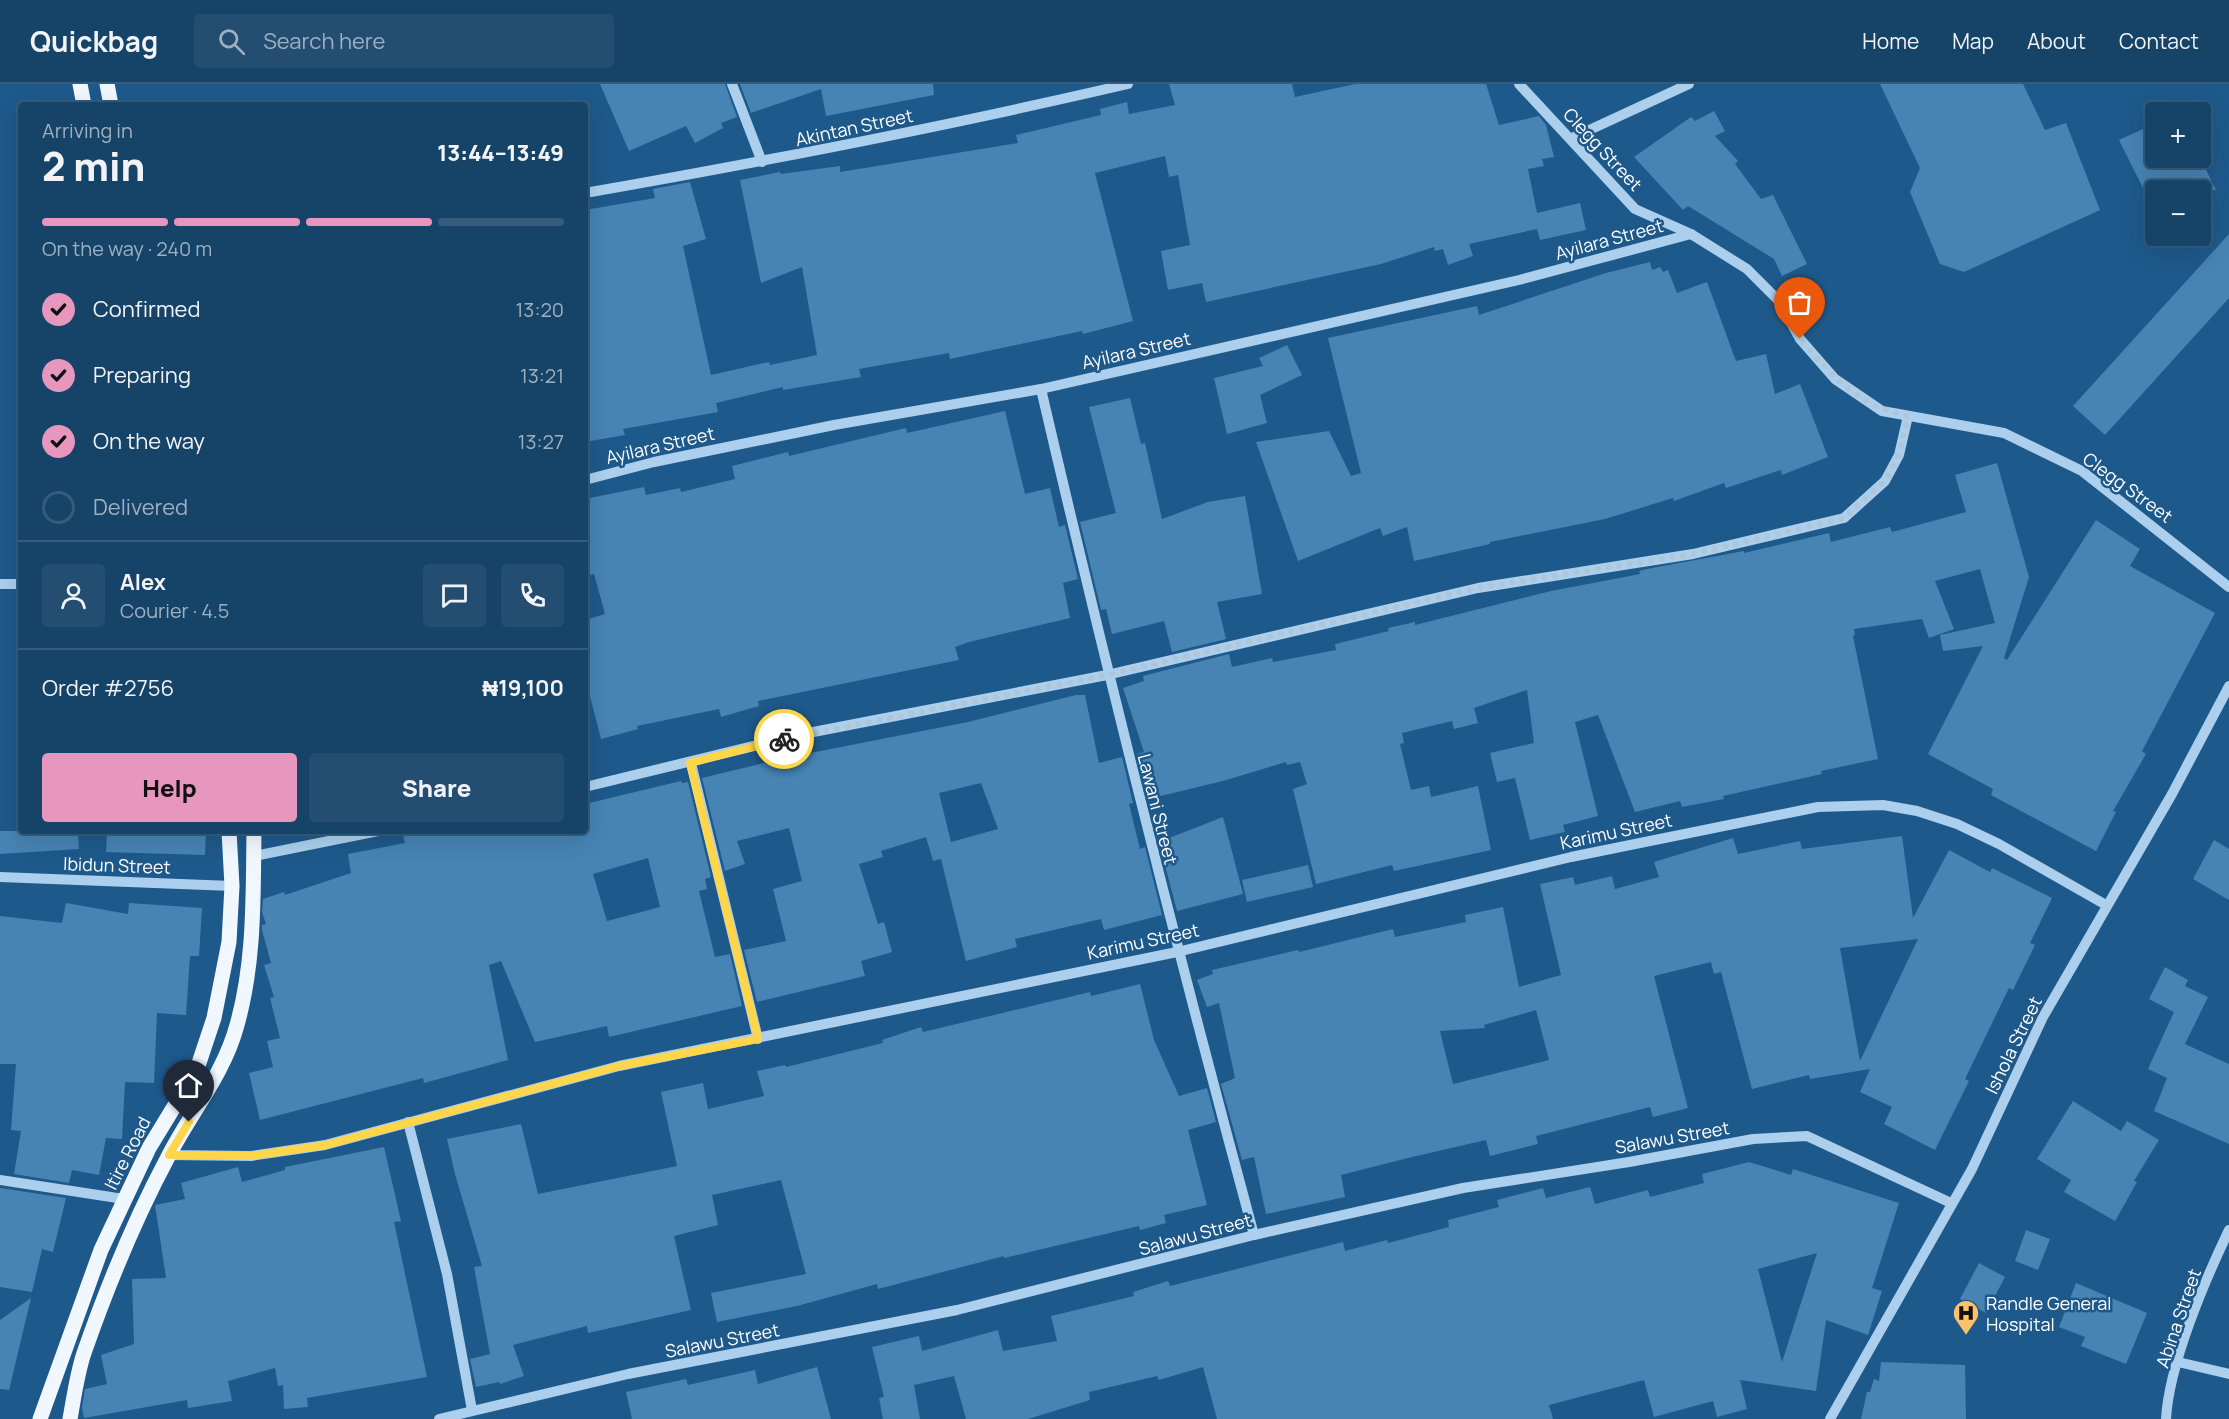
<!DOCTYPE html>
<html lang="en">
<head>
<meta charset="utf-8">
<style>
  :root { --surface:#164368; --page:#234e71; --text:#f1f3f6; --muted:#9eb0c0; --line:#355c7c; --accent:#e797bd }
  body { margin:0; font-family:Manrope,sans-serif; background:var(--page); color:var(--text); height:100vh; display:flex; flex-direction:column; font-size:22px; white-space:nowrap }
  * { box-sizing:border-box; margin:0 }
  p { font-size:20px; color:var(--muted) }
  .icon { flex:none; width:33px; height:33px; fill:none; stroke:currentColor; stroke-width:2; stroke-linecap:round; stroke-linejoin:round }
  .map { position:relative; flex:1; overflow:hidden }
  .sheet { position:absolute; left:18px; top:18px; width:570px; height:732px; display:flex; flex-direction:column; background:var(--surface); border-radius:6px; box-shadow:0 6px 24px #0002,0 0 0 2px var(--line) }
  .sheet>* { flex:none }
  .tools { position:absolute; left:2145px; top:18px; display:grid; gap:12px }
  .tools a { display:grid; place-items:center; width:66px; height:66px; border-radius:6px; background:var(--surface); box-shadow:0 6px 24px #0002,0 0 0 2px var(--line); font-size:30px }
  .pin { position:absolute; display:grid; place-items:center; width:51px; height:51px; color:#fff; margin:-62px -26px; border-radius:50% 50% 50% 0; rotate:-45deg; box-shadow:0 0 6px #0007 }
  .pin .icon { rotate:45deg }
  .courier { position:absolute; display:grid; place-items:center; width:60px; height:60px; margin:-30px; border:4px solid #ffd54a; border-radius:50%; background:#fff; color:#222; box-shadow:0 2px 8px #0007 }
  .headline em { font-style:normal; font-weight:800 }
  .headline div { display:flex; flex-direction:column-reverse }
  .headline { display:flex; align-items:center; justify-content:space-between; height:102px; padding:0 24px }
  h1 { font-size:39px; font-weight:800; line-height:45px }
  .bar { display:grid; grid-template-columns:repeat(4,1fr); gap:9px 6px; align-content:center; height:72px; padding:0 24px }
  .bar i { height:8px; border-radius:4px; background:var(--line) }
  .bar .current { background:var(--accent) }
  .bar p { grid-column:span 4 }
  .line { display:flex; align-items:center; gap:15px; padding:0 24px; border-top:2px solid var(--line) }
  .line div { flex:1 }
  .round { display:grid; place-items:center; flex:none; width:63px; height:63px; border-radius:6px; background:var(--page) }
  ol { padding:0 24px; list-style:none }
  li { display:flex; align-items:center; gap:18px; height:66px }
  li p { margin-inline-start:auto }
  li .icon { padding:6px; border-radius:50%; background:var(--accent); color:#111; stroke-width:4 }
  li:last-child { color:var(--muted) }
  li i { width:33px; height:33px; border:3px solid var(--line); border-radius:50% }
  .action { display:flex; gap:12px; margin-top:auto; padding:12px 24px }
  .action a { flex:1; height:69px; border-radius:6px; background:var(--accent); color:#111; font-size:24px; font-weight:800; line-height:69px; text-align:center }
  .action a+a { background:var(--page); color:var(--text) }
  header { display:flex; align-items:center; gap:36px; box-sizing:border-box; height:84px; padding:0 30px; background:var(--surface); border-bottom:2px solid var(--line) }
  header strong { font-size:28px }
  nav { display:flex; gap:33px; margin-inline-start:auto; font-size:21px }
  .search { width:420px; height:54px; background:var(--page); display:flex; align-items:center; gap:15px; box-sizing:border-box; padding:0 21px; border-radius:6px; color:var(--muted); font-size:22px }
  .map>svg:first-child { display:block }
</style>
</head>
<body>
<header>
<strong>Quickbag</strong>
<div class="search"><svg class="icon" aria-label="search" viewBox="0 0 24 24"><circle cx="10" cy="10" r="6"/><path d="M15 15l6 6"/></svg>Search here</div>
<nav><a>Home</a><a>Map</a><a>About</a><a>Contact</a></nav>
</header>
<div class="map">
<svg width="2229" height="1335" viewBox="0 0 2229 1335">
  <rect width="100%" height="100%" fill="#1e598b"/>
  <g fill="#4783b3" fill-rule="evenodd">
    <path d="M 600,0 L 725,0 L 737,33 L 721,39 L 723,44 L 695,59 L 686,42 L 629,67 Z"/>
    <path d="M 740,0 L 933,0 L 934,11 L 826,32 L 821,5 L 751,29 Z"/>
    <path d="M 1169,0 L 1292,0 L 1295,13 L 1355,0 L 1486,0 L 1499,41 L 1539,32 L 1546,41 L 1554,73 L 1542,75 L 1544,82 L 1528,85 L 1537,129 L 1580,119 L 1586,146 L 1540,156 L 1537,145 L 1469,160 L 1473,172 L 1448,181 L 1443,165 L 1435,167 L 1434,163 L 1381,180 L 1206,218 L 1202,199 L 1168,206 L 1161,167 L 1190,161 L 1178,91 L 1169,93 L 1165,72 L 1095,89 L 1133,237 L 1083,250 L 1082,247 L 950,275 L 949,269 L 859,285 L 861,293 L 783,306 L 783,303 L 716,319 L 718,328 L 623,345 L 625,351 L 585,358 L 585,126 L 655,114 L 653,105 L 690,98 L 706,155 L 683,162 L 711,291 L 769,278 L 770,281 L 817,271 L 802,183 L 761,199 L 740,96 L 780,88 L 781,90 L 840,82 L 840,88 L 1018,59 L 1016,51 L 1101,31 L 1100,25 L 1127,18 L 1129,30 L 1175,21 Z"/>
    <path d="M 1880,0 L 2023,0 L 2045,46 L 2066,39 L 2100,126 L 1964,188 L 1940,180 L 1910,108 L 1920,84 Z"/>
    <path d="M 1714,27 L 1725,47 L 1715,52 L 1738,77 L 1735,80 L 1761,115 L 1773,111 L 1807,180 L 1782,192 L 1774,175 L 1688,122 L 1683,126 L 1634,73 L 1691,33 L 1695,37 Z"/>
    <path d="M 2156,39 L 2156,74 L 2200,74 L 2216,106 L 2144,106 L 2119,56 Z"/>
    <path d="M 2229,150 L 2229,214 L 2105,351 L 2073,322 Z"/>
    <path d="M 1650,178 L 1652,186 L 1660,183 L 1663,188 L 1668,186 L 1677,209 L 1707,198 L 1736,277 L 1766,270 L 1775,310 L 1800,300 L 1828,373 L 1782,391 L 1781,386 L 1726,404 L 1724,399 L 1674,417 L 1673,414 L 1605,435 L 1490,458 L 1490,460 L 1414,477 L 1407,443 L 1383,452 L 1380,444 L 1298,477 L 1256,358 L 1329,347 L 1351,392 L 1361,389 L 1328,254 L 1477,222 L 1479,231 L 1606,189 Z"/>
    <path d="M 1287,261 L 1302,291 L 1260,311 L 1267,339 L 1227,350 L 1214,294 L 1263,282 L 1259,274 Z"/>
    <path d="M 1130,314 L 1141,360 L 1145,359 L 1162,435 L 1208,418 L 1245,412 L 1262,510 L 1217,518 L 1226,555 L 1172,568 L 1164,537 L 1112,550 L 1106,525 L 1101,526 L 1080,438 L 1116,429 L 1089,323 Z"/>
    <path d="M 1005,327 L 1025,410 L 1050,404 L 1059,443 L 1065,441 L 1078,495 L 1063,499 L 1070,534 L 969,558 L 955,563 L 959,576 L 758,617 L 759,622 L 721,633 L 719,625 L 637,642 L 638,645 L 601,655 L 585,593 L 585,536 L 605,530 L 594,490 L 585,492 L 585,415 L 644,403 L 646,411 L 680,404 L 681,408 L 735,395 L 732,382 L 788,368 L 789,372 L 906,344 L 907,349 Z"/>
    <path d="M 1997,379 L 2029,493 L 2004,574 L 2007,576 L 2096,436 L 2140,465 L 2130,482 L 2215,529 L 2142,667 L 2146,670 L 2113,727 L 2116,728 L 2096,767 L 1991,711 L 1993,705 L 1928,670 L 1983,562 L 1943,567 L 1940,551 L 1995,539 L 1980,485 L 1935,497 L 1954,545 L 1929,554 L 1922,535 L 1854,545 L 1855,551 L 1853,552 L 1878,675 L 1821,687 L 1822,690 L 1723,712 L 1724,715 L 1682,723 L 1680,717 L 1635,728 L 1598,631 L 1575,638 L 1598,732 L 1563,741 L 1565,748 L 1530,756 L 1515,694 L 1497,698 L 1490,669 L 1534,659 L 1527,606 L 1474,624 L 1478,639 L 1454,645 L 1452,637 L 1402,649 L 1404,659 L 1400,660 L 1411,706 L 1429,702 L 1431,713 L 1478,702 L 1491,766 L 1394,787 L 1392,781 L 1316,800 L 1293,705 L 1307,700 L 1300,678 L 1287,681 L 1286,678 L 1223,697 L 1148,715 L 1137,670 L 1144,668 L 1123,604 L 1144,597 L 1143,592 L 1229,570 L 1232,583 L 1272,574 L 1273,578 L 1336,566 L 1335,560 L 1389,547 L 1388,544 L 1415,538 L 1415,541 L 1551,507 L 1640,490 L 1639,487 L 1647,485 L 1744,467 L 1744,469 L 1829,449 L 1831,458 L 1890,443 L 1892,448 L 1966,428 L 1955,391 Z"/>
    <path d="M 1076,611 L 1085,611 L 1099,679 L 1122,673 L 1133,719 L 1129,720 L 1140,765 L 1145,763 L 1162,831 L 1104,846 L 1101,835 L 1015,855 L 1017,863 L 966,877 L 941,775 L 933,777 L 926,753 L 881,767 L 883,773 L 859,780 L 878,840 L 884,838 L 892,868 L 861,877 L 865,892 L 757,918 L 744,866 L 786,857 L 773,805 L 802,797 L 789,744 L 737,757 L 745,780 L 725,787 L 702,694 L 780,675 L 968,638 ZM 981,699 L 998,745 L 951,758 L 939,709 Z"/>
    <path d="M 681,697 L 682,699 L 688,698 L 711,793 L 705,795 L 707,805 L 699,807 L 715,873 L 730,870 L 742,922 L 609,953 L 607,942 L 535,958 L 501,877 L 489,881 L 508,976 L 424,999 L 423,994 L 260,1036 L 249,989 L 273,983 L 267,957 L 280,954 L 270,914 L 274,913 L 264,881 L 271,879 L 262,846 L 262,841 L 266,840 L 262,828 L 263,815 L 284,808 L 285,811 L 351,789 L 348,770 L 405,759 L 403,751 L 420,747 L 585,747 L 585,720 ZM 648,774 L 660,823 L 607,837 L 593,790 Z"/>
    <path d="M 1223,733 L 1243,810 L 1177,827 L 1159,758 Z"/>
    <path d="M 0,747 L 78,747 L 79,765 L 0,770 Z"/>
    <path d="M 107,747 L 206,747 L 205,771 L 106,768 Z"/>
    <path d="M 1902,752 L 1913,834 L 1949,766 L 1990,788 L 1992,784 L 2052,814 L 2030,859 L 2035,861 L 2013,906 L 2009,904 L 1965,995 L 1969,997 L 1935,1066 L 1884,1040 L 1892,1023 L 1860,1008 L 1870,985 L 1810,995 L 1809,991 L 1752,1005 L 1721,888 L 1714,890 L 1711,878 L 1654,892 L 1688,1024 L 1653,1033 L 1650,1023 L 1536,1052 L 1538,1060 L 1490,1072 L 1486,1056 L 1412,1073 L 1341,1091 L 1345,1113 L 1266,1130 L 1254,1073 L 1242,1076 L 1221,1000 L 1235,994 L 1219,919 L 1207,923 L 1197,896 L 1213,890 L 1212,886 L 1298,866 L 1299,868 L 1393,845 L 1395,853 L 1466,838 L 1465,831 L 1503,823 L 1519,903 L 1561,891 L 1540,800 L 1573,793 L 1575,801 L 1612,792 L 1615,805 L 1659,793 L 1654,778 L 1733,754 L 1738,770 L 1800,757 L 1802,765 ZM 1918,855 L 1860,977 L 1840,864 ZM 1536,926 L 1549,976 L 1453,1000 L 1440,947 L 1485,944 L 1484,941 Z"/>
    <path d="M 2214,756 L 2229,765 L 2229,816 L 2193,795 Z"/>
    <path d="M 1308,781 L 1313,803 L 1247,818 L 1242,796 Z"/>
    <path d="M 66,819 L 128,830 L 129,819 L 202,824 L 199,872 L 190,872 L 186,931 L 157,929 L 154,999 L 125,998 L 122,1055 L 106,1054 L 99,1091 L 72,1086 L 69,1099 L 14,1090 L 21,1047 L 11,1046 L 16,980 L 0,980 L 0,832 L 62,839 Z"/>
    <path d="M 2165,883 L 2188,896 L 2185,902 L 2208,913 L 2185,960 L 2229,980 L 2229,1060 L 2154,1027 L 2167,994 L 2148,985 L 2174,928 L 2149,915 Z"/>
    <path d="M 1140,900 L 1154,956 L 1179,1012 L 1207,1004 L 1216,1038 L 1188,1046 L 1207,1121 L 1164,1131 L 1166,1139 L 1140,1146 L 1139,1142 L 1004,1174 L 1004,1172 L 878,1205 L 877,1200 L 797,1222 L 717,1238 L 711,1209 L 806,1190 L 781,1096 L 712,1111 L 718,1141 L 674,1152 L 691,1226 L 588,1249 L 587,1242 L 513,1261 L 524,1292 L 500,1300 L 499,1298 L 476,1303 L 470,1275 L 490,1270 L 474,1183 L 482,1182 L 455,1090 L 447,1055 L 521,1040 L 538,1110 L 677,1082 L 661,1008 L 703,999 L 708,1025 L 764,1012 L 757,987 L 785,981 L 786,983 L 883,959 L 882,956 L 921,943 L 923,948 L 1090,908 L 1091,912 Z"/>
    <path d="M 2073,1017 L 2121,1047 L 2127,1037 L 2159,1056 L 2134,1097 L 2137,1098 L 2115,1137 L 2064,1108 L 2071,1096 L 2037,1075 Z"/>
    <path d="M 384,1063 L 401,1137 L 394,1138 L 427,1293 L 307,1314 L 308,1323 L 284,1325 L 283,1301 L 278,1302 L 275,1284 L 228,1297 L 232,1317 L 188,1324 L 187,1316 L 84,1334 L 82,1324 L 85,1305 L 107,1300 L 101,1271 L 134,1260 L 132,1195 L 166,1194 L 155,1121 L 185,1115 L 181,1099 L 238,1083 L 242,1098 L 285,1086 L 285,1083 Z"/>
    <path d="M 1749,1078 L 1791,1091 L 1793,1085 L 1899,1119 L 1872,1204 L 1882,1207 L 1868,1251 L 1826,1236 L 1816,1307 L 1740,1296 L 1747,1325 L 1717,1333 L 1713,1317 L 1654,1333 L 1644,1296 L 1549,1321 L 1553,1335 L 1217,1335 L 1203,1283 L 1159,1296 L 1157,1292 L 1089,1308 L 1090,1316 L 1028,1335 L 966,1335 L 954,1292 L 914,1301 L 920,1335 L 883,1335 L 879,1314 L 884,1313 L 872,1263 L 919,1252 L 922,1267 L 998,1246 L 1003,1267 L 1057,1257 L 1051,1232 L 1134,1212 L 1133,1208 L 1168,1197 L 1170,1202 L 1343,1158 L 1345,1167 L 1387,1156 L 1388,1159 L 1449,1143 L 1448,1136 L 1499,1123 L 1497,1116 L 1543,1104 L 1546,1114 L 1590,1103 L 1595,1120 L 1648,1106 L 1650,1113 L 1704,1099 L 1702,1090 ZM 1817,1169 L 1782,1278 L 1758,1185 Z"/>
    <path d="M 0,1104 L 66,1114 L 53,1168 L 42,1165 L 32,1208 L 0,1203 Z"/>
    <path d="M 2026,1146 L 2050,1155 L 2038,1186 L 2015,1177 Z"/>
    <path d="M 1979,1179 L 2005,1193 L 1986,1229 L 1960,1215 Z"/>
    <path d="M 2076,1199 L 2147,1229 L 2126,1280 L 2081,1262 L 2085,1253 L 2059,1243 Z"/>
    <path d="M 31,1214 L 9,1306 L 0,1305 L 0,1236 Z"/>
    <path d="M 1881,1278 L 1965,1281 L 1966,1335 L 1861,1335 L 1867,1308 L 1870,1308 L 1874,1295 L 1879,1297 Z"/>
    <path d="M 817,1283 L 831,1335 L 632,1335 L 626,1308 L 686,1295 L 688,1301 L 755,1286 L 758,1300 Z"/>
  </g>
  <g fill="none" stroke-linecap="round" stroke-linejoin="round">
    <g stroke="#abcfec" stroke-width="10">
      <path d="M 732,0 L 762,78"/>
      <path d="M 1519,0 L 1635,125 L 1691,150 L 1747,185 L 1779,217 L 1800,255 L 1835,295 L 1882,327 L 2004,349 L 2082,387 L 2229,503"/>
      <path d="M 1572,54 L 1689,0"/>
      <path d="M 585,109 C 767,77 948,42 1128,0"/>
      <path d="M 1041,305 C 1107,589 1178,870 1254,1151"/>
      <path d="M 585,396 L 654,378 L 834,341 L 1041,305 L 1519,196 L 1691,150"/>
      <path d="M 0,500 L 21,500"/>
      <path d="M 691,679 L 758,955"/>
      <path d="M 585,703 L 803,650 L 1107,591 L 1478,504 L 1693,470 L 1844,434 L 1885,397 L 1899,371 L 1908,332"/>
      <path d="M 254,772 L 378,747"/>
      <path d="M 0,793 L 232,802"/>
      <path d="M 408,1038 L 447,1190 L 472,1326"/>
      <path d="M 169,1071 L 251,1072 L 325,1061 L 619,982 L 1177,868 L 1571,773 L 1818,723 L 1883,721 L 1917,727 L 1957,740 L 1999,760 L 2106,821"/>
      <path d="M 0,1096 L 124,1115"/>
      <path d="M 2178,1278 L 2229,1290"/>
      <path d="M 439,1335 L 628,1290 L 957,1226 L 1254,1151 L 1463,1104 L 1629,1078 L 1753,1055 L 1807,1052 L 1951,1119"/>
      <path d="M 1830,1335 L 1972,1085 L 2043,933 L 2172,710 L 2229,602"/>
      <path d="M 2166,1335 C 2169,1280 2205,1196 2229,1146"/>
    </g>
    <g stroke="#f0f7ff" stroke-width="15">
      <path d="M 80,0 L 84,21"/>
      <path d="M 107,0 L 111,21"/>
      <path d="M 40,1335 L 101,1166 L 149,1064 L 197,985 L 214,934 L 229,858 L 232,802 L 229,747"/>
      <path d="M 70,1335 C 74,1313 77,1290 84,1269 C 106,1206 137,1131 168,1073 C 191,1028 224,990 237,941 C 255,877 253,812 254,747"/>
    </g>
  </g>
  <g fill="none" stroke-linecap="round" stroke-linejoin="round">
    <path stroke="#b0c5d6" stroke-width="6" stroke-dasharray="0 10.8" d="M 784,655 L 1107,591 L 1478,504 L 1693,470 L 1844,434 L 1885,397 L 1899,371 L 1908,332 C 1857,322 1833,292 1800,255"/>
    <path stroke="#ffd54a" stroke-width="8" d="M 189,1038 L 169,1071 L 251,1072 L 326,1061 L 619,982 L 758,955 L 690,679 L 784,655"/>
  </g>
  <defs>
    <g id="hospital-pin" transform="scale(1.35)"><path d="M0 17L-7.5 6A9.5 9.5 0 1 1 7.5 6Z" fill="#fbc26a" stroke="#1e598b"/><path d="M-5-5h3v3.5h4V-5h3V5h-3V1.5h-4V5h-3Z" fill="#111"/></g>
  </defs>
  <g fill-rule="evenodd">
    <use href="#hospital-pin" x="1966" y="1229"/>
  </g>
  <g text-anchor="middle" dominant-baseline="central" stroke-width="5" stroke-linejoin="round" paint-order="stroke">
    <g font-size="18" fill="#fff" stroke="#1e598b">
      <text transform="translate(854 43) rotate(-12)">Akintan Street</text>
      <text transform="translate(1603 65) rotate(47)">Clegg Street</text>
      <text transform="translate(1609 155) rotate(-15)">Ayilara Street</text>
      <text transform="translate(1136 266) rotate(-13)">Ayilara Street</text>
      <text transform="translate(660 361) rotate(-13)">Ayilara Street</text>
      <text transform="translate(2128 403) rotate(36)">Clegg Street</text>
      <text transform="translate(1158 725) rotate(76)">Lawani Street</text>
      <text transform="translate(1616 747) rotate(-12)">Karimu Street</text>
      <text transform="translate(117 781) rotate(2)">Ibidun Street</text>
      <text transform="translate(1143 857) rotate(-12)">Karimu Street</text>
      <text transform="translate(2013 961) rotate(-64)">Ishola Street</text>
      <text transform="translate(1672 1053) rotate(-10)">Salawu Street</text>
      <text transform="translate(127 1069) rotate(-63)">Itire Road</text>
      <text transform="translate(1195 1150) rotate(-15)">Salawu Street</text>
      <text transform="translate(2178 1234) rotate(-71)">Abina Street</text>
      <text transform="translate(722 1256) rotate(-11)">Salawu Street</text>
    </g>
    <g font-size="18" fill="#fff" stroke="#1e598b" text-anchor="start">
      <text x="1986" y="1219">Randle General<tspan x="1986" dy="21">Hospital</tspan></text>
    </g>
  </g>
</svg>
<div class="tools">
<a>+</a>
<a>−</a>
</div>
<div class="pin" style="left:1800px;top:255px;background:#ea580c"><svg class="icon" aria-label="bag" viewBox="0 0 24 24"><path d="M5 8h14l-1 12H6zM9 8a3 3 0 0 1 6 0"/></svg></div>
<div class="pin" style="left:189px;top:1038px;background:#1f2937"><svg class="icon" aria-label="home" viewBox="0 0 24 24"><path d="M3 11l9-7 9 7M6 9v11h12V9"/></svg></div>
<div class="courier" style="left:784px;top:655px"><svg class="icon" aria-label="bike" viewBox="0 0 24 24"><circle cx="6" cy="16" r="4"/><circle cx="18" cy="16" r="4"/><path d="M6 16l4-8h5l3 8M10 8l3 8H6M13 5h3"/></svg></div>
<section class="sheet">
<div class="headline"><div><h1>2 min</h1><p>Arriving in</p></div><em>13:44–13:49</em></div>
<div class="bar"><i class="current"></i><i class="current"></i><i class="current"></i><i></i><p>On the way · 240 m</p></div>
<ol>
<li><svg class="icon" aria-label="check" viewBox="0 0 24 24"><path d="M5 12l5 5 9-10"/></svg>Confirmed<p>13:20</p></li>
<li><svg class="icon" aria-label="check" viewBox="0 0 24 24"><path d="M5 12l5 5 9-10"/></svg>Preparing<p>13:21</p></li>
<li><svg class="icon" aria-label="check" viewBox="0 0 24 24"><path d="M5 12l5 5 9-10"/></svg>On the way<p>13:27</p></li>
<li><i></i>Delivered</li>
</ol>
<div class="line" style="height:108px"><a class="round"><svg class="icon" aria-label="person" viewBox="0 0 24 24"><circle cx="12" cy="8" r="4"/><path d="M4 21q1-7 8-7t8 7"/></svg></a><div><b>Alex</b><p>Courier · 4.5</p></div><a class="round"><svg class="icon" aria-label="chat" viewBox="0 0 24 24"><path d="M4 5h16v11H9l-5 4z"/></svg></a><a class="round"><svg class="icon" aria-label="phone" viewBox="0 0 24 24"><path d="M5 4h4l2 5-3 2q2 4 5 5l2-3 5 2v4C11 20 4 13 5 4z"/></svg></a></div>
<div class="line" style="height:78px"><div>Order #2756</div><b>₦19,100</b></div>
<div class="action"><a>Help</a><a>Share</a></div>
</section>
</div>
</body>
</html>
